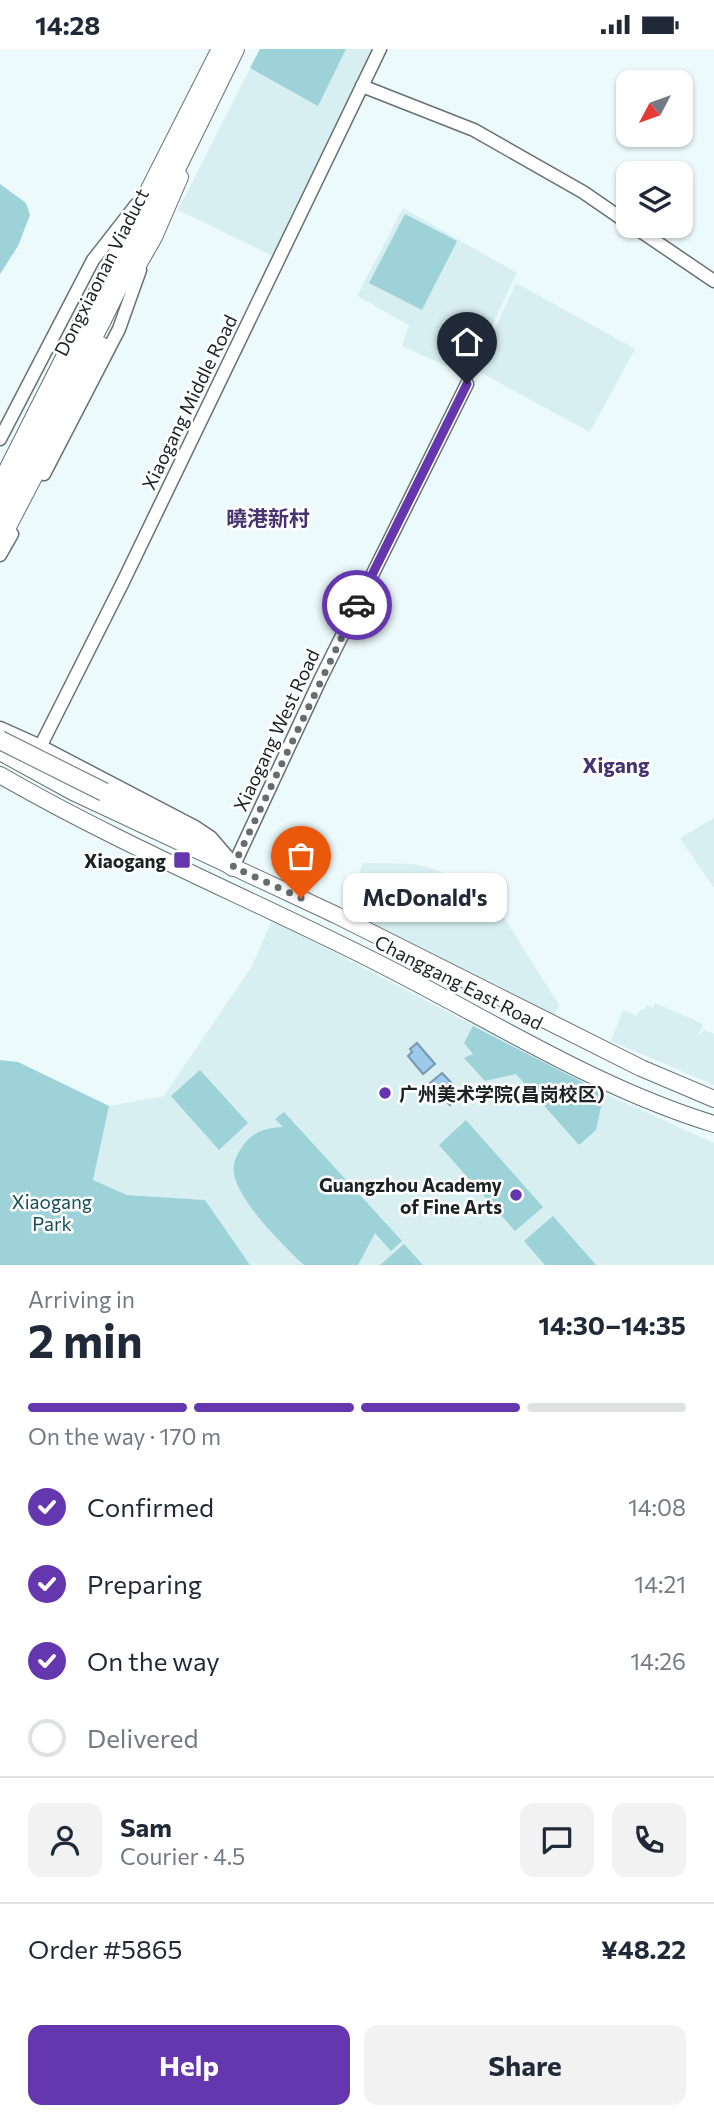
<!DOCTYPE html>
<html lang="en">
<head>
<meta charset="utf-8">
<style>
  :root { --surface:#fff; --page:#f2f2f3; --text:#1f2937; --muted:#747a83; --line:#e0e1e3; --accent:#6537af }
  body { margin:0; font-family:Commissioner,"Noto Sans SC",sans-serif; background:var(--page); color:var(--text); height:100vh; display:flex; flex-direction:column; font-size:26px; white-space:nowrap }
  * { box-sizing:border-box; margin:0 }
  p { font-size:23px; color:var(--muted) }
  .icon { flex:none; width:38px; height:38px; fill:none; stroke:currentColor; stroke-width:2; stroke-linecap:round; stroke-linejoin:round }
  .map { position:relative; height:1216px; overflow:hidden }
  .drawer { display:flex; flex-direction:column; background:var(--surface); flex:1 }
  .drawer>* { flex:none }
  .needle { width:46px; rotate:229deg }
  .fabs { position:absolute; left:616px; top:21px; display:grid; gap:14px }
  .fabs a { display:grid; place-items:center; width:77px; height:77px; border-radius:14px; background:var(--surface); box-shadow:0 2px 5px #0004; font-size:35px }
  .pin { position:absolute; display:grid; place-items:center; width:60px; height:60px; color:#fff; margin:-72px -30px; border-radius:50% 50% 50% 0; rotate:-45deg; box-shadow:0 0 7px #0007 }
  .pin .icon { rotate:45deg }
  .courier { position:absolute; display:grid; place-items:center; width:70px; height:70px; margin:-35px; border:5px solid #6537af; border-radius:50%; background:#fff; color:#222; box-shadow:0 2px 9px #0007 }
  .bubble { position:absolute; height:49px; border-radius:14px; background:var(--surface); box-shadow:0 2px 5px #0004; font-size:23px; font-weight:700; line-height:49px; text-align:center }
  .summary em { font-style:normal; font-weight:700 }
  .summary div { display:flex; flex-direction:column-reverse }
  .summary { display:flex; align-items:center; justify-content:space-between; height:119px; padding:0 28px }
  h1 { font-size:46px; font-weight:700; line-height:52px }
  .bar { display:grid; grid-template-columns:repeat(4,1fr); gap:10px 7px; align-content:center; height:84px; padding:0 28px }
  .bar i { height:9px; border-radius:5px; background:var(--line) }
  .bar .on { background:var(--accent) }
  .bar p { grid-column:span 4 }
  .line { display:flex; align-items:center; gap:18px; padding:0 28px; border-top:2px solid var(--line) }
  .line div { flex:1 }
  .round { display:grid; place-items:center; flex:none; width:74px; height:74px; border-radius:14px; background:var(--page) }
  ol { padding:0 28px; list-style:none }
  li { display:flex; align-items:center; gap:21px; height:77px }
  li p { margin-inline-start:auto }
  li .icon { padding:7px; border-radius:50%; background:var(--accent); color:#fff; stroke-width:4 }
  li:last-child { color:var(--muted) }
  li i { width:38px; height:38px; border:4px solid var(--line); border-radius:50% }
  .action { display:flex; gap:14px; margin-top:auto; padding:14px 28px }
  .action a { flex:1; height:80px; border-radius:14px; background:var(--accent); color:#fff; font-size:28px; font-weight:700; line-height:80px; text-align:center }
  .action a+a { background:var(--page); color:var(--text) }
  .status { display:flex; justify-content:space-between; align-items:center; height:49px; padding:0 35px; background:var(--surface); direction:ltr }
  .status svg { height:19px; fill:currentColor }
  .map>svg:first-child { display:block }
</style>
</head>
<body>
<div class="status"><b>14:28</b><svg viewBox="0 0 49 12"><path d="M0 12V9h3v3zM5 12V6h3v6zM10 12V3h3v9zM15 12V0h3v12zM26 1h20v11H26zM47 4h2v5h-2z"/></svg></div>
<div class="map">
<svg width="714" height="1216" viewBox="0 0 714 1216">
  <rect width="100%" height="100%" fill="#ecfafb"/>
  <g fill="#d8eff1">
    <path d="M 260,0 L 380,0 L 279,210 L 178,161 Z"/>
    <path d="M 403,159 L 517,224 L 468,327 L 402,297 L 409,276 L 357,247 Z"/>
    <path d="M 516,234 L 635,300 L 590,383 L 476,321 Z"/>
    <path d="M 714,769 L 714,839 L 680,789 Z"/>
    <path d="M 363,814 L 415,815 L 438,821 L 489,852 L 505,870 L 559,956 L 552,970 L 344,866 Z"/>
    <path d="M 272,871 L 597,1041 L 714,1094 L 714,1216 L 250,1216 L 205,1151 L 127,1146 L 93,1131 L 109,1057 L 164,1047 L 252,917 Z"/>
    <path d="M 655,954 L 703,975 L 698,988 L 704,981 L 714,985 L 714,1036 L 611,992 L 623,961 L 637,967 L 641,960 L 645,960 L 647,956 L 653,958 Z"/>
  </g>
  <g fill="#9cd2d8">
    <path d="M 260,0 L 346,0 L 318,57 L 250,19 Z"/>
    <path d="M 0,135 L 26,154 L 30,166 L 18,197 L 0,225 Z"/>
    <path d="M 405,165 L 457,192 L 422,261 L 369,234 Z"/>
    <path d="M 473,977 L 604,1044 L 596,1081 L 579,1096 L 516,1025 L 485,1032 L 464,1009 L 473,1005 L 464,994 Z"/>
    <path d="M 0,1011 L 18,1013 L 109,1057 L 93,1131 L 127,1146 L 205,1151 L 250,1216 L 0,1216 Z"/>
    <path d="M 200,1021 L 248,1074 L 219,1101 L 171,1047 Z"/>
    <path d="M 284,1063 L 402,1192 L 391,1202 L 375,1184 L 358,1216 L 304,1216 C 283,1196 239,1153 234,1125 C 232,1113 238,1104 244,1095 C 254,1082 267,1079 283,1078 L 275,1070 Z"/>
    <path d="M 466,1071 L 543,1158 L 515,1182 L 439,1096 Z"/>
    <path d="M 553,1167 L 596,1216 L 545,1216 L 524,1192 Z"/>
    <path d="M 404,1195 L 423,1216 L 380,1216 Z"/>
  </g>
  <g fill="#9dcaeb" stroke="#7798af" stroke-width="2">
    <path d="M 417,994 L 435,1015 L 423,1025 L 408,1007 L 412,1003 L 410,1000 Z"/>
    <path d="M 442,1024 L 462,1045 L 450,1056 L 430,1034 Z"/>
  </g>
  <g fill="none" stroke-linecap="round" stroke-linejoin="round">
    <g stroke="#667173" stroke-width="15">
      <g id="tertiary">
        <path d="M 362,37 L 474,81 L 583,143 L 628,174"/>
        <path d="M 633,177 L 714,232"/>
        <path d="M 0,390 L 93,211 L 136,156"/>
        <path d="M 44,425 L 119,280 L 140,221"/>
        <path d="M 0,506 L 12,485"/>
        <path d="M 37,704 L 123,533 L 380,0"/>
        <path d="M 233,818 L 320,631 L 467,335"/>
      </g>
    </g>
    <g stroke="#667173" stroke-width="17">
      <path id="secondary" d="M 0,680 L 40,698 L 195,779 L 210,789 L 229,811"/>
    </g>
    <g stroke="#667173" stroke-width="18">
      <g id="primary">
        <path d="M 130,230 L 154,188 L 180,128"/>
        <path d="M 0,703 L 73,743 L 336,866 L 641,1019 L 714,1050"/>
        <path d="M 0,726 C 123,797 254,851 380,915 C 489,970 596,1039 714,1075"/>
      </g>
    </g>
    <g stroke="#667173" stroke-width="20">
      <g id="trunk">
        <path d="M 0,437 L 221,0"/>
        <path d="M 0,464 L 101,273 L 235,0"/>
        <path d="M 0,491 L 101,297"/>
        <path d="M 104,743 L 194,789 L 233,818"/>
      </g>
    </g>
    <use href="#tertiary" stroke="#fff" stroke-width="12"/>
    <use href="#secondary" stroke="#fff" stroke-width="14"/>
    <use href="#primary" stroke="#fff" stroke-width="16"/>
    <use href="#trunk" stroke="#fff" stroke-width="18"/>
    <g stroke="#667173" stroke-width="20" stroke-linecap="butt">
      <path id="trunk-bridge" d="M 0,691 L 104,743"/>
    </g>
    <use href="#trunk-bridge" stroke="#fff" stroke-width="18"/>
  </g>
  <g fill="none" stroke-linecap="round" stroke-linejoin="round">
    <path stroke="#656e6e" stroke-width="7" stroke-dasharray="0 12.6" d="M 301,849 L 233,818 L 357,556"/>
    <path stroke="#6537af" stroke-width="9" d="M 357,556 L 467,335"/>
  </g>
  <g fill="#6537af" stroke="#fff" stroke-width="2.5">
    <rect x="173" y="802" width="18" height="18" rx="3.5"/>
    <circle cx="385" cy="1044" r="7"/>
    <circle cx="516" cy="1146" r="7"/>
  </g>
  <g text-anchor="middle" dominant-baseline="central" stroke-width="5" stroke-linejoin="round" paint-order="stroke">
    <g font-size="19" fill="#1d2222" stroke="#fff">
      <text transform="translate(101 223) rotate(-63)">Dongxiaonan Viaduct</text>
      <text transform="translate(189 353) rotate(-64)">Xiaogang Middle Road</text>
      <text transform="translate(276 681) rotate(-65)">Xiaogang West Road</text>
      <text transform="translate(459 933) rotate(27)">Changgang East Road</text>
    </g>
    <g font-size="19" font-weight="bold" fill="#1d2222" stroke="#fff" text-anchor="end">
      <text x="166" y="811">Xiaogang</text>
      <text x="399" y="1044" text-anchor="start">广州美术学院(昌岗校区)</text>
      <text x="502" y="1135">Guangzhou Academy<tspan x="502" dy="22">of Fine Arts</tspan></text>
    </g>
    <g font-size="19" fill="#164f55" stroke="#fff">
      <text x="52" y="1152">Xiaogang<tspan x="52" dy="22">Park</tspan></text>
    </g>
    <g font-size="21" font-weight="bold" fill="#46336f" stroke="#fff">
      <text x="268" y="468">曉港新村</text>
      <text x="616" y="715">Xigang</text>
    </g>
  </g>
</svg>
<div class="fabs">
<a><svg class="needle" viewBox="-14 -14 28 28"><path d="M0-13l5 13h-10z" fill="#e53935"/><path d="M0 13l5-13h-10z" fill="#747a83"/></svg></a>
<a><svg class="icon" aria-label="layers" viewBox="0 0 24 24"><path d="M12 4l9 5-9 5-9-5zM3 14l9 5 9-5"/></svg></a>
</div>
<div class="pin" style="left:301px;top:849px;background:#ea580c"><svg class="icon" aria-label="bag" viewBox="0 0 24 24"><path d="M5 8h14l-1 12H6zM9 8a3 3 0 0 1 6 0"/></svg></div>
<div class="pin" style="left:467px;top:335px;background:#1f2937"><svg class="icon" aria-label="home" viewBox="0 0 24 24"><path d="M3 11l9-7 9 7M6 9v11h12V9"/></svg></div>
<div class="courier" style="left:357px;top:556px"><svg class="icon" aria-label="car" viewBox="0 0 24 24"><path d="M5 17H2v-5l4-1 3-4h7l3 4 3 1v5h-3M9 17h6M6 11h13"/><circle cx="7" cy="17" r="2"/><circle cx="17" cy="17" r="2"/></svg></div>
<div class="bubble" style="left:343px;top:824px;width:164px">McDonald's</div>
</div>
<section class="drawer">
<div class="summary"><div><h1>2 min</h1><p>Arriving in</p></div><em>14:30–14:35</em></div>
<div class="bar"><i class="on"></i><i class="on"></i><i class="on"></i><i></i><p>On the way · 170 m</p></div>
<ol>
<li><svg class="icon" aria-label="check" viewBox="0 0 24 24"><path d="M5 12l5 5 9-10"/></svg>Confirmed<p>14:08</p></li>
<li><svg class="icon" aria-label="check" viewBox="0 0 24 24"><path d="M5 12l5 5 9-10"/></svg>Preparing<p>14:21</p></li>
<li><svg class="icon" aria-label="check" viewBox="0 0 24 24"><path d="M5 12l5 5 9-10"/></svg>On the way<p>14:26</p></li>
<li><i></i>Delivered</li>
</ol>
<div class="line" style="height:126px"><a class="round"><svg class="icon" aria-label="person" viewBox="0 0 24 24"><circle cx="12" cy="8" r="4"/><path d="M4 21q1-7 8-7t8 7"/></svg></a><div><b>Sam</b><p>Courier · 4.5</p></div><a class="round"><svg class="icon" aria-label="chat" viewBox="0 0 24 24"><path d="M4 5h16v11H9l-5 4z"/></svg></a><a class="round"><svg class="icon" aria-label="phone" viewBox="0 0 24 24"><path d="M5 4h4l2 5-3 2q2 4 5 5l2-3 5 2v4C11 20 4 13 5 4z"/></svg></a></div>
<div class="line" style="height:91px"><div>Order #5865</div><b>¥48.22</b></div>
<div class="action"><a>Help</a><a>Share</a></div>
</section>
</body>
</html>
